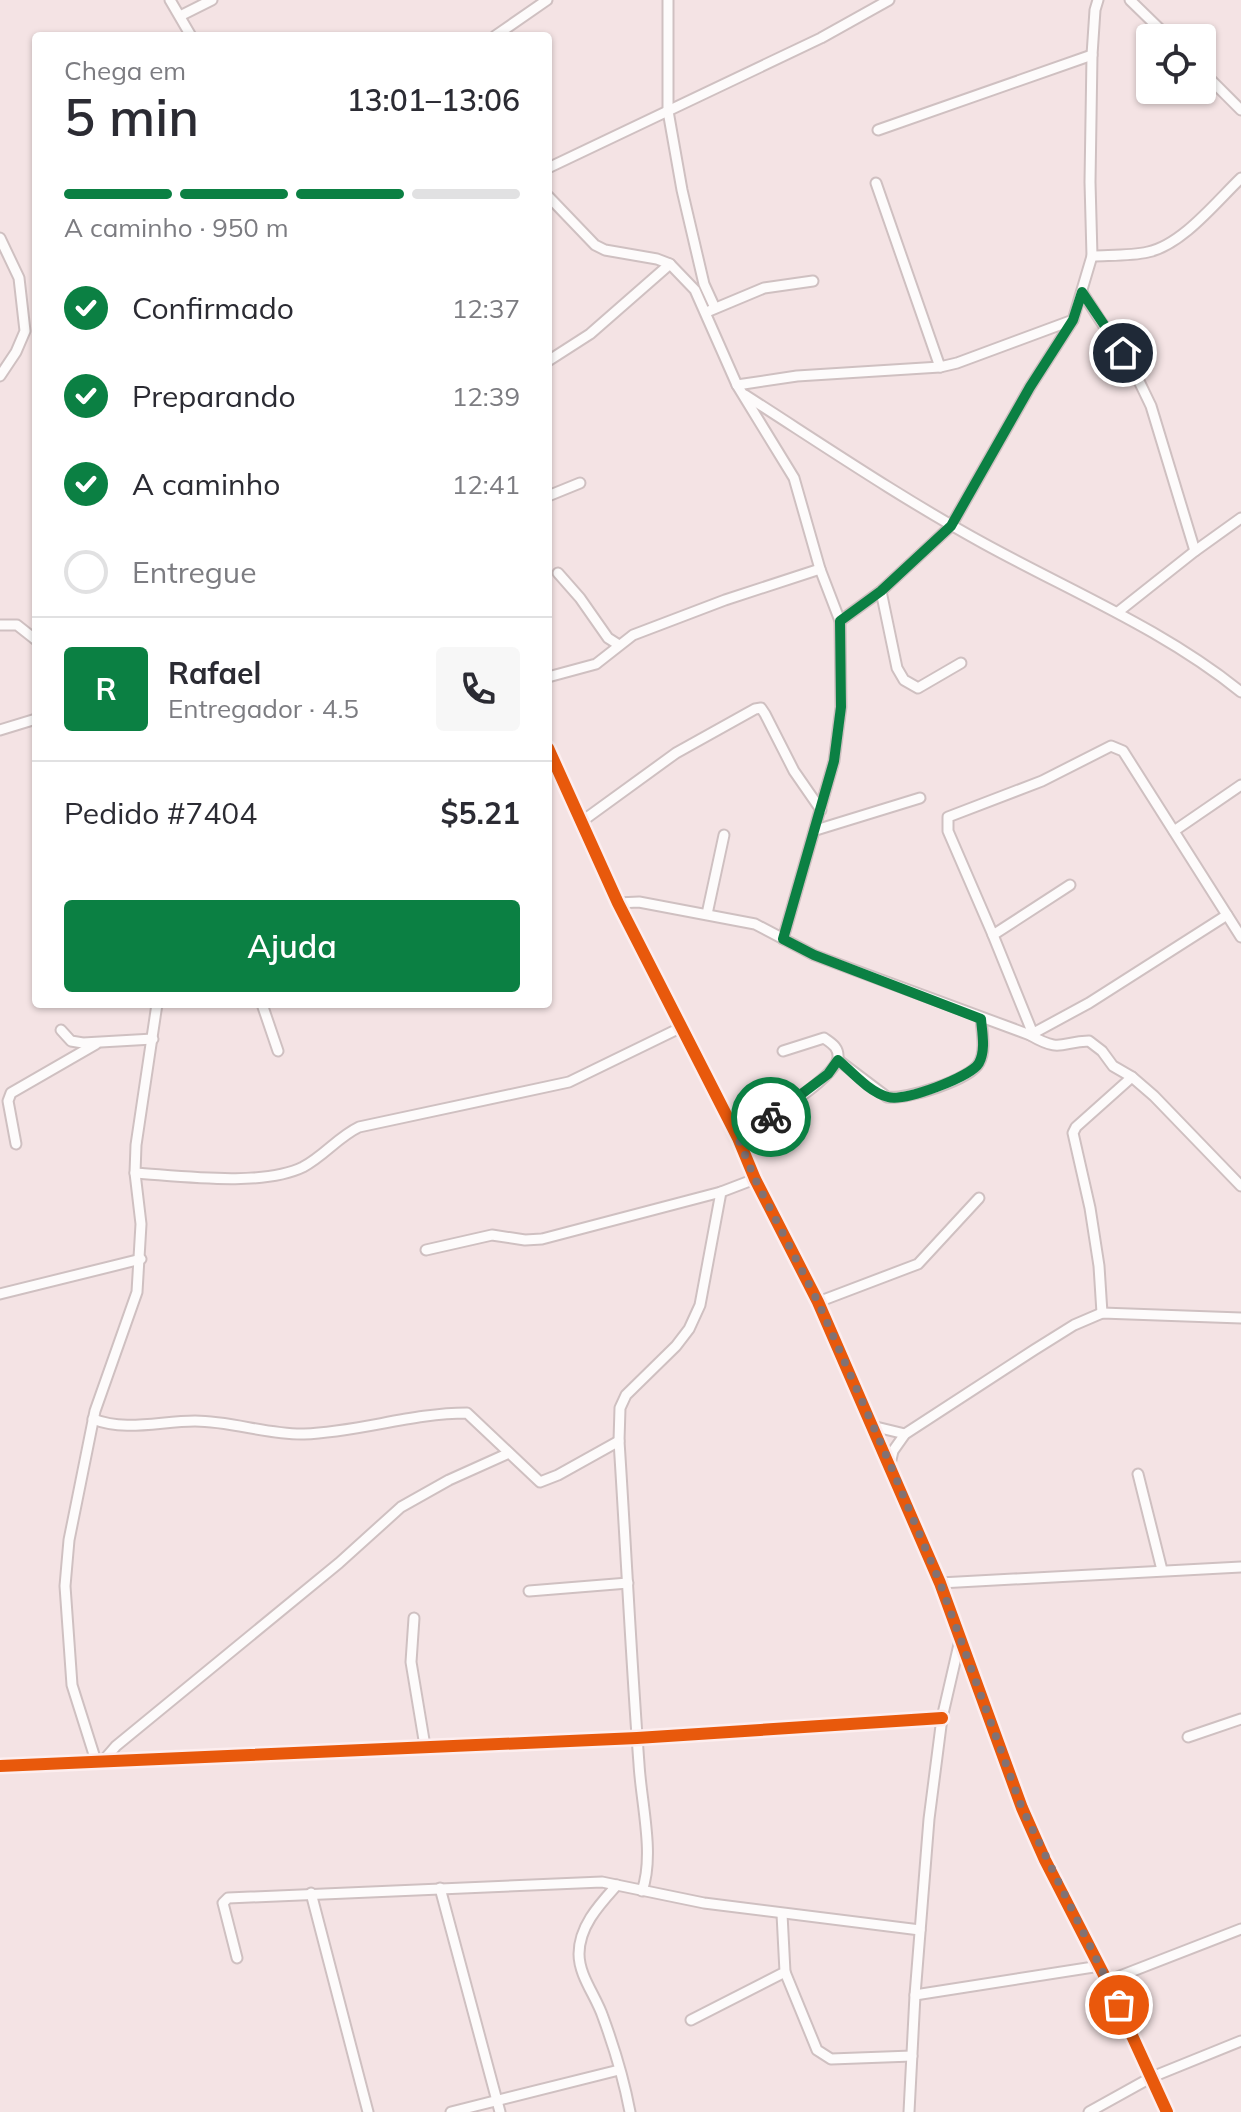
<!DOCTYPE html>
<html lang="pt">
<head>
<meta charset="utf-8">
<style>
  :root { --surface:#fff; --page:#f7f7f7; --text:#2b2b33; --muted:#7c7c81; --line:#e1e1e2; --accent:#0b8043 }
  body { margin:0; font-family:Mulish,sans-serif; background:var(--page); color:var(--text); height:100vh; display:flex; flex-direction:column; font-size:30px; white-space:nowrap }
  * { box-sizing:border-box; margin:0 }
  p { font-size:26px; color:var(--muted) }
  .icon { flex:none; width:44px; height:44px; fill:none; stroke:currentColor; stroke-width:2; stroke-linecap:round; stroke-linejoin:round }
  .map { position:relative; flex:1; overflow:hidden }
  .side { position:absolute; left:32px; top:32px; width:520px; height:976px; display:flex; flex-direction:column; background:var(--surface); border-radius:8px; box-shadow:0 2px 6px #0004 }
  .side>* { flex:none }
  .fabs { position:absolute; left:1136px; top:24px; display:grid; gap:16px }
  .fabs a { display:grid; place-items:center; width:80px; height:80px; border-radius:8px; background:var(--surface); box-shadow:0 2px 6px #0004; font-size:40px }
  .pin { position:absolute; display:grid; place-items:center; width:68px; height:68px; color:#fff; margin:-34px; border:4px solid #fff; border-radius:50%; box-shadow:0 2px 8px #0007 }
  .courier { position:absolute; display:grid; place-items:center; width:80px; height:80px; margin:-40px; border:6px solid #0b8043; border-radius:50%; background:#fff; color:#222; box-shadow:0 2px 10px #0007 }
  .head em { font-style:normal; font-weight:600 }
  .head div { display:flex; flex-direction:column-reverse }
  .head { display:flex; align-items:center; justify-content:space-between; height:136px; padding:0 32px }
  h1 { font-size:52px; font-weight:600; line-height:60px }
  .bar { display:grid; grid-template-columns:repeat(4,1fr); gap:12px 8px; align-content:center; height:96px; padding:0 32px }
  .bar i { height:10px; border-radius:6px; background:var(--line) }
  .bar .on { background:var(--accent) }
  .bar p { grid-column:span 4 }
  .line { display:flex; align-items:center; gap:20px; padding:0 32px; border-top:2px solid var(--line) }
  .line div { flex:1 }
  .round { display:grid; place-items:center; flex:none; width:84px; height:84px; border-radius:8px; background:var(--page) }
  ol { padding:0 32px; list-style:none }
  li { display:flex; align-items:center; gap:24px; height:88px }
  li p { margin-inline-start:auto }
  li .icon { padding:8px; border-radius:50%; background:var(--accent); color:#fff; stroke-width:4 }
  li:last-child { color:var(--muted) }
  li i { width:44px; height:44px; border:4px solid var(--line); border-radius:50% }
  .primary-button { display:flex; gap:16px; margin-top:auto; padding:16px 32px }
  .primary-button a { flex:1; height:92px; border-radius:8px; background:var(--accent); color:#fff; font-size:32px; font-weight:600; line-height:92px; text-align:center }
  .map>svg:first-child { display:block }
</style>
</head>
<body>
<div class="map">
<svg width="1241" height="2112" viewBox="0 0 1241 2112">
  <rect width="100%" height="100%" fill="#f4e3e4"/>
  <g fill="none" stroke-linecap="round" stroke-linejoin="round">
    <g stroke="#cfc0c1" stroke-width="13">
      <g id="minor">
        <path d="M 170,0 L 191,36"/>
        <path d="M 668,0 L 668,111 L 682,190 L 704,284 L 715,308"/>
        <path d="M 1130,0 L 1169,38"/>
        <path d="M 180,16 L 212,0"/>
        <path d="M 495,36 L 547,0"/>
        <path d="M 1202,71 L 1241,110"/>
        <path d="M 878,130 L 1092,55"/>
        <path d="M 548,168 L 821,38 L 889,0"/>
        <path d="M 876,183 L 940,367"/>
        <path d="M 548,196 L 595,245 L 605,250 L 657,259 L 670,264 L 695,290 L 737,385 L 794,478 L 820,569 L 840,621 L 841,707 L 834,761 L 783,939"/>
        <path d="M 0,238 L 19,278 L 25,331 L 16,352 L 0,376"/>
        <path d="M 1092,256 C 1110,255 1131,256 1148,252 C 1182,245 1216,202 1241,178"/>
        <path d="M 1082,292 L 1138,379 L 1151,406 L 1195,551"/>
        <path d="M 709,311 L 764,288 L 813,281"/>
        <path d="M 548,361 L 590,334 L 670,264"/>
        <path d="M 737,385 L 797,376 L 940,367 L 957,363 L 1073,320"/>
        <path d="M 745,395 C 823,445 901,498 983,543 C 1070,591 1163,629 1241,692"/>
        <path d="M 548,496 L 580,483"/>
        <path d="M 558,573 L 580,598 L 608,638 L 619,645"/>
        <path d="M 881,591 L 897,668 L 904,680 L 918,688 L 961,663"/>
        <path d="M 1118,612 L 1195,551 L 1241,518"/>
        <path d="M 840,621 L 881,591 L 951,526 L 1030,387 L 1073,320 L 1092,256 L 1090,182 L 1092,55 L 1095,10 L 1098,0"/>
        <path d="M 0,625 L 17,625 L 36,640"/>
        <path d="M 548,677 L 596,664 L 633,635 L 725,600 L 820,569"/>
        <path d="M 0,730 L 36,719"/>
        <path d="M 548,748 L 618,903 L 738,1138 L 755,1179 L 818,1302 L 940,1583 L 1022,1808 L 1045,1860 L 1107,1981 L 1167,2112"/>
        <path d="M 581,822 L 676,753 L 755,709 L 761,708 L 765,714 L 794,771 L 821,810"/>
        <path d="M 816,830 L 920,798"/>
        <path d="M 1174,831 L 1241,785"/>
        <path d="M 618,903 L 639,902 L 755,924 L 814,955 L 1030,1035 C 1061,1053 1060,1042 1089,1041 L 1102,1051 L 1113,1066 L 1132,1077 L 1154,1096 L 1241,1186"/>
        <path d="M 707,914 L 724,835"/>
        <path d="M 993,935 L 948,831 L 948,817 L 1042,781 L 1111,746 L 1123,751 L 1241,937"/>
        <path d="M 262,1004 L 278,1051"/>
        <path d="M 61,1030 L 71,1041 L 83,1043 L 153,1039"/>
        <path d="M 1033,1034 L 993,935 L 1070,885"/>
        <path d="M 1030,1035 L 1089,1003 L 1227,915"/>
        <path d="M 838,1060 L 887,1097 C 906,1100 970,1080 979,1063 C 986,1051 982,1033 981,1019"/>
        <path d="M 738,1138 C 758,1125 834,1080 838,1058 C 839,1047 831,1043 824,1038 L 783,1051"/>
        <path d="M 16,1144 L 8,1101 L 11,1093 L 96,1044"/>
        <path d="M 135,1173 C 181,1176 262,1187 303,1167 C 324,1156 338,1137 359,1127 L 569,1082 L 682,1027"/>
        <path d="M 426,1250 L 492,1235 L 525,1240 L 542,1239 L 721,1192"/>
        <path d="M 0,1294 L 141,1259"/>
        <path d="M 818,1302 L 918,1264 L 979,1198"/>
        <path d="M 1102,1313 L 1099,1266 L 1090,1208 L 1073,1133 L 1076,1127 L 1132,1077"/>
        <path d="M 93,1419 C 126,1432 160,1421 195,1421 C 232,1421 268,1435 304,1434 C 359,1432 412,1413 467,1413 L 540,1482 L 558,1475 L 619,1441"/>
        <path d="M 872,1426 L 905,1434"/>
        <path d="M 890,1464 L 893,1451 L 905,1434 L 1034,1350 L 1074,1325 L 1102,1313 L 1241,1318"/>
        <path d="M 1138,1474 L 1162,1570"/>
        <path d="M 940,1583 L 1241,1567"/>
        <path d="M 529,1591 L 628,1583"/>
        <path d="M 414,1618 L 411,1662 L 425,1746"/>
        <path d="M 1188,1737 L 1241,1719"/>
        <path d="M 96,1761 L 72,1685 L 65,1586 L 69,1540 L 95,1411 L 137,1292 L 141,1224 L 135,1173 L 136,1145 L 157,1004"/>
        <path d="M 103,1761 L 116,1746 L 339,1563 L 401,1507 L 449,1480 L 509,1453"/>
        <path d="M 0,1766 L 637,1738 L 942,1718"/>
        <path d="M 617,1885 C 600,1904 579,1926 579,1954 C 579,1976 596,1996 603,2017 C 614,2047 624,2080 630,2112"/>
        <path d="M 440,1888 L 500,2112"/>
        <path d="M 642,1891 C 655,1855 641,1802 639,1764 C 631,1657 626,1549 619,1441 L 620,1408 L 626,1395 L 676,1346 L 689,1329 L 700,1305 L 721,1192 L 755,1179"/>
        <path d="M 311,1893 L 368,2112"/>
        <path d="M 237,1958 L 223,1903 L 228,1898 L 602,1882 L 704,1903 L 920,1930"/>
        <path d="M 785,1972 L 817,2050 L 831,2059 L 912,2056"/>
        <path d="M 1107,1981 L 1241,1929"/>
        <path d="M 915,1995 L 1100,1966"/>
        <path d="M 691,2020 L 785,1972 L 782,1914"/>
        <path d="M 451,2112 L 619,2070"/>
        <path d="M 909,2112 L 915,1995 L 929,1819 L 942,1718 L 960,1640"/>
        <path d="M 1089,2112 L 1152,2077 L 1241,2041"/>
      </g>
    </g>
    <use href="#minor" stroke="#fdfbfb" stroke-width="9"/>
    <g stroke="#fdeeef" stroke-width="17">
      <g id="cycleway">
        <path d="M 548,748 L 618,903 L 738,1138 L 755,1179 L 818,1302 L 940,1583 L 1022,1808 L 1045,1860 L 1107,1981 L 1167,2112"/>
        <path d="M 0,1766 L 637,1738 L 942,1718"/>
      </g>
    </g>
    <use href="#cycleway" stroke="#e8590c" stroke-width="12"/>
  </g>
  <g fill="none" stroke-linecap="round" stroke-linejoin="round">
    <path stroke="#827273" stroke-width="8" stroke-dasharray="0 14.4" d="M 771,1117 L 738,1138 L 755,1179 L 818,1302 L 890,1464 L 940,1583 L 1022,1808 L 1119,2005"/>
    <path stroke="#0b8043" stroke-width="10" d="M 771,1117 L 828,1074 L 838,1060 C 852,1072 869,1092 888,1097 C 904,1102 971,1077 979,1063 C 986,1050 982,1032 981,1019 L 814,955 L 783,939 L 834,761 L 841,707 L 840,621 L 881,591 L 951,526 L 1030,387 L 1073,320 L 1082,292 L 1123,353"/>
  </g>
</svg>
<div class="fabs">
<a><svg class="icon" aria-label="locate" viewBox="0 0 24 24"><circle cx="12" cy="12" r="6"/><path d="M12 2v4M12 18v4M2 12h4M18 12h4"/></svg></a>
</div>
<div class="pin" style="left:1119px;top:2005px;background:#ea580c"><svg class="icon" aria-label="bag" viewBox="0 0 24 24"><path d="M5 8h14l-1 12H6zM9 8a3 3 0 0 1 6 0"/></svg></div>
<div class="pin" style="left:1123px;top:353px;background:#1f2937"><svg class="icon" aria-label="home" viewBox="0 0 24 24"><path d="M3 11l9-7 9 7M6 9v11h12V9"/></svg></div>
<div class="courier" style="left:771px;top:1117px"><svg class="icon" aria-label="bike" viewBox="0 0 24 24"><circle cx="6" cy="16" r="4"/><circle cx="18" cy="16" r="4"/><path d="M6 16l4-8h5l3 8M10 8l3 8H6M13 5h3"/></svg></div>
<section class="side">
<div class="head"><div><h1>5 min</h1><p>Chega em</p></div><em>13:01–13:06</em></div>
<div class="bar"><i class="on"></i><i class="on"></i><i class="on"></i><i></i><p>A caminho · 950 m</p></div>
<ol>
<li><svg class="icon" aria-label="check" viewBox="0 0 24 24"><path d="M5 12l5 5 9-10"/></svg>Confirmado<p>12:37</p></li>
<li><svg class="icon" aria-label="check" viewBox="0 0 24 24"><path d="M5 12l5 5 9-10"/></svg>Preparando<p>12:39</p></li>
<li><svg class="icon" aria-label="check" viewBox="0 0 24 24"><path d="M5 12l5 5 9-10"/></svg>A caminho<p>12:41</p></li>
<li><i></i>Entregue</li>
</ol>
<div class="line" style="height:144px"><b class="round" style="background:var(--accent);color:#fff">R</b><div><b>Rafael</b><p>Entregador · 4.5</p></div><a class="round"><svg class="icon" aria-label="phone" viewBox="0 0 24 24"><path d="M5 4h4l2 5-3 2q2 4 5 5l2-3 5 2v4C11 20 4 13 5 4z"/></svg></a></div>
<div class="line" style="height:104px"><div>Pedido #7404</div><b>$5.21</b></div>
<div class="primary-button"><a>Ajuda</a></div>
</section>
</div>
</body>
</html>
